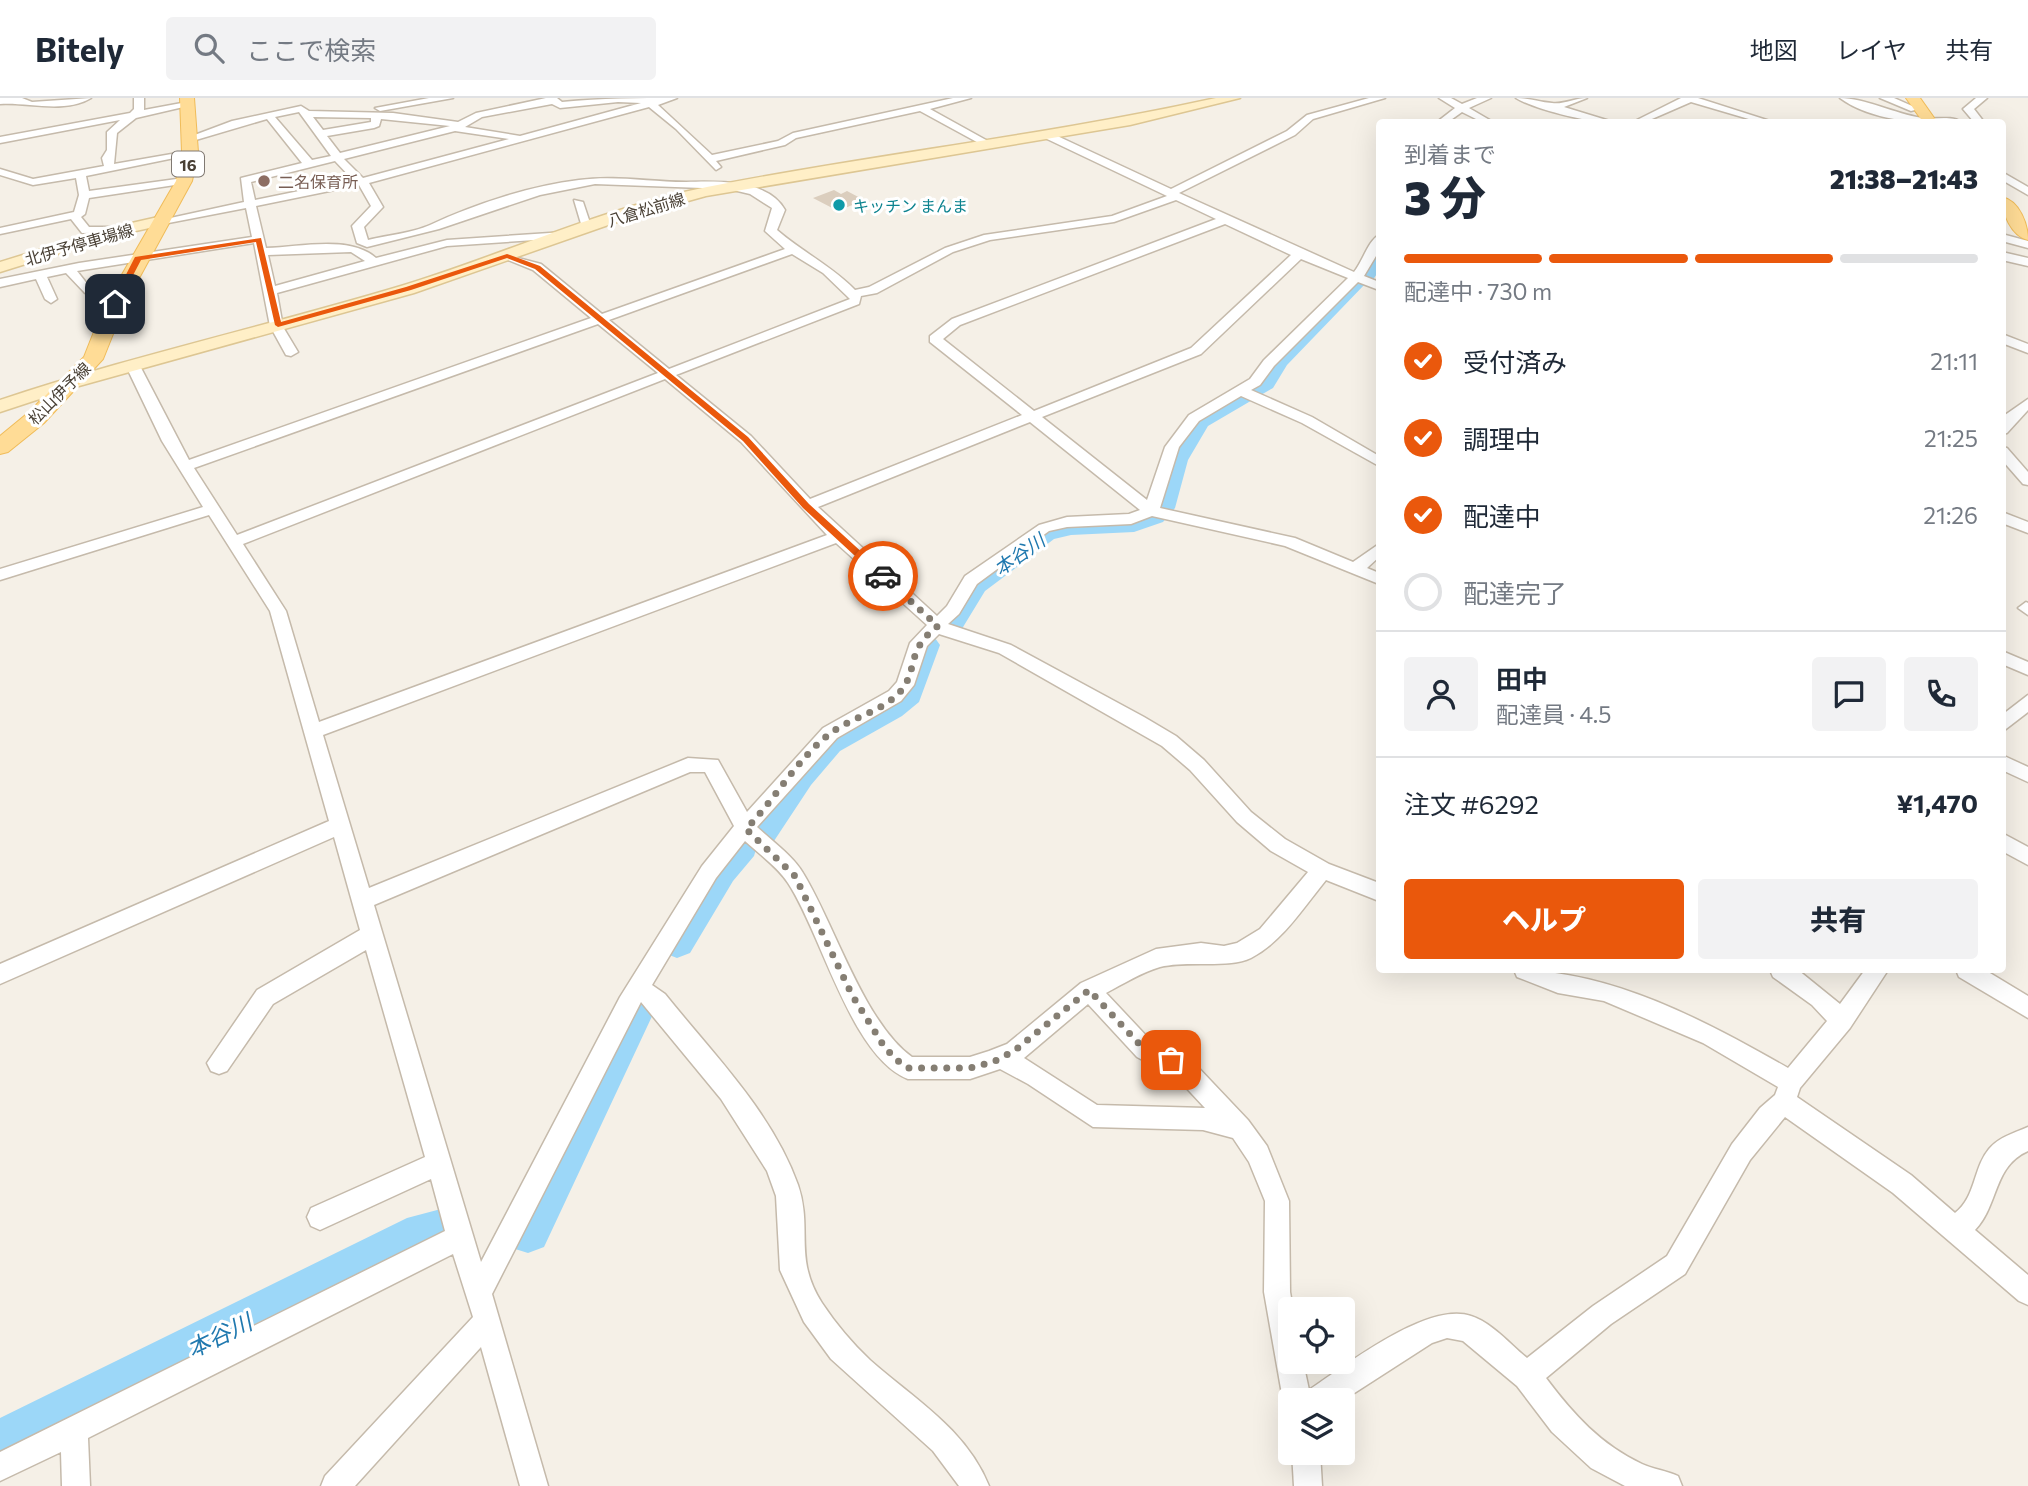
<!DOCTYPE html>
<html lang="ja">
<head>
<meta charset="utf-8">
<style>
  :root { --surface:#fff; --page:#f2f2f3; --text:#1f2937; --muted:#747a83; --line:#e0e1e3; --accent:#ea580c }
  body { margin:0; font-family:Commissioner,"Noto Sans JP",sans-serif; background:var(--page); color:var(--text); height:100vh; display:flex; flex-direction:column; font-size:26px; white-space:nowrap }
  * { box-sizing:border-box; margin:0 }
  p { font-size:23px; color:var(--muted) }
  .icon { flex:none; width:38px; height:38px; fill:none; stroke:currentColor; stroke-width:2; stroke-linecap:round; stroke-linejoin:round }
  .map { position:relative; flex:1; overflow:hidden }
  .sheet { position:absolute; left:1376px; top:21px; width:630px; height:854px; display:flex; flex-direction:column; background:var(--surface); border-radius:7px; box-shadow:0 7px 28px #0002 }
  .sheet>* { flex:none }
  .buttons { position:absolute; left:1278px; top:1199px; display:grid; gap:14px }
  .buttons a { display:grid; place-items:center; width:77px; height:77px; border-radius:7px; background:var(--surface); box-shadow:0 7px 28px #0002; font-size:35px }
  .pin { position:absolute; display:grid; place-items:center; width:60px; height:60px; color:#fff; margin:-30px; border-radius:14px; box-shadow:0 4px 10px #0006 }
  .courier { position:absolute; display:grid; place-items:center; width:70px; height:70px; margin:-35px; border:5px solid #ea580c; border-radius:50%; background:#fff; color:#222; box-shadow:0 2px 9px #0007 }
  .head em { font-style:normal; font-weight:800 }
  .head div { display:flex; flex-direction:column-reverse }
  .head { display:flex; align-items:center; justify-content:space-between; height:119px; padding:0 28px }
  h1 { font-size:46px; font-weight:800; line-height:52px }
  .bar { display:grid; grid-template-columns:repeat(4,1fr); gap:10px 7px; align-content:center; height:84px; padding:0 28px }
  .bar i { height:9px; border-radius:5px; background:var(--line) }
  .bar .active { background:var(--accent) }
  .bar p { grid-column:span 4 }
  .line { display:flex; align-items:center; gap:18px; padding:0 28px; border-top:2px solid var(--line) }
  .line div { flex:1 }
  .round { display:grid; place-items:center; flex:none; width:74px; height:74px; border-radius:7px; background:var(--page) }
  ol { padding:0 28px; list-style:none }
  li { display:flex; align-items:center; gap:21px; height:77px }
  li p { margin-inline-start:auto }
  li .icon { padding:7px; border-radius:50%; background:var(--accent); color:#fff; stroke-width:4 }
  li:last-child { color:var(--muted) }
  li i { width:38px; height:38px; border:4px solid var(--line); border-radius:50% }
  .cta { display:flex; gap:14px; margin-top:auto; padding:14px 28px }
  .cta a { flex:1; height:80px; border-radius:7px; background:var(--accent); color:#fff; font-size:28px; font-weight:800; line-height:80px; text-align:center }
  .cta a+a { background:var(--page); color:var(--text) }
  header { display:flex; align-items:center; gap:42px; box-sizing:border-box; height:98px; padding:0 35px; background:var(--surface); border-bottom:2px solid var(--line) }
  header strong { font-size:33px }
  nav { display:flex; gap:38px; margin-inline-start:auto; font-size:24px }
  .search { width:490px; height:63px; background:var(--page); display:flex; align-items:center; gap:18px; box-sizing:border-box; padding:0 24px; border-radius:7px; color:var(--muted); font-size:26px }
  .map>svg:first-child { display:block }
</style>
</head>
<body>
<header>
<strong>Bitely</strong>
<div class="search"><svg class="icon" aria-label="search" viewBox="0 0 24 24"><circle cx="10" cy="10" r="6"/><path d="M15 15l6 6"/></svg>ここで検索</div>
<nav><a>地図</a><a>レイヤ</a><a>共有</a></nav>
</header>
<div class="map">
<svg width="2028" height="1388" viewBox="0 0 2028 1388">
  <rect width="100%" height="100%" fill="#f5f0e7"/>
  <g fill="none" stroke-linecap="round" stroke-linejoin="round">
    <g fill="#9cd7f8" fill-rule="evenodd">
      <path d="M 1379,152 L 1379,173 L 1372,183 L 1366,185 L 1287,267 L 1273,290 L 1208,328 L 1188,362 L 1175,410 L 1163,424 L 1134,434 L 1071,437 L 1054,441 L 985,493 L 960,534 L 950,537 L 940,534 L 935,527 L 965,480 L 1035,429 L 1071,421 L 1130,418 L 1149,411 L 1163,361 L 1189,319 L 1241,293 L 1256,281 L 1270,258 L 1349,182 L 1355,180 L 1372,154 Z"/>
      <path d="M 925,537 L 935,540 L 940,547 L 919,604 L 902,618 L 840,653 L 811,687 L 774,743 L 758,745 L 754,758 L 733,783 L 690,855 L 677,860 L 664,855 L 659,844 L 664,833 C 678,811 720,730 746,735 C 746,719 802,649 817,637 C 839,619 879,613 895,590 C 904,575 905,555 915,540 Z"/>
      <path d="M 635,897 L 649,902 L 654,914 L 544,1149 L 528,1155 L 506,1148 L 500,1132 L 506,1116 L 515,1113 L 621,902 Z"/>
      <path d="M 441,1111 L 457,1117 L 463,1133 L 457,1149 L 427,1157 L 0,1371 L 0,1320 L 407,1120 Z"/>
    </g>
  </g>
  <path fill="#dbcebe" d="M 834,92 L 841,96 L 847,93 L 864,102 L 838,113 L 813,100 Z"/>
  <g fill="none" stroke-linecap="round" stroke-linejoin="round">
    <g stroke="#c5baab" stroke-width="3">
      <g id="street">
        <path d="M 0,0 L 22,0 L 32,4 L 91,0 C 65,16 27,4 0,6 Z"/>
        <path d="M 134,0 L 144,0 L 144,12 L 187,4 L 192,7 L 136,20 L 117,35 L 114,66 L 189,53 L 194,56 L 86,78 L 89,93 L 184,80 L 189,83 L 188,85 L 89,100 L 85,116 L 81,119 L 89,129 L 119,129 L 125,132 L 123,134 L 82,135 L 71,121 L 0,136 L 0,130 L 74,114 L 79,97 L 76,80 L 33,87 L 0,77 L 0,71 L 33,81 L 104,68 L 102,60 L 107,52 L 107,34 L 120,22 L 0,45 L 0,39 L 130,15 L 134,11 Z"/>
        <path d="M 429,0 L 453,0 L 380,13 L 375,10 Z"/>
        <path d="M 546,0 L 557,0 L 562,4 C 601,0 639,0 677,0 L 658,7 L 712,57 L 778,43 L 793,35 L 953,0 L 971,0 L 930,11 L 995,47 L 986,49 L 920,13 L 796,40 L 785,47 L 716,63 L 721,69 L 716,72 L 676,31 L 649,9 L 369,85 L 383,109 L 364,129 L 368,142 C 388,137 412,135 430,127 C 475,106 530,88 579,82 C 615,77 650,84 686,84 C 716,83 768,81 785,112 L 777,132 C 802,154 832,168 855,192 L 869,189 L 945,150 L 984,137 L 1112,118 L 1167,98 L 1045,40 L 1045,36 L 1053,36 L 1171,91 L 1287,33 L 1307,17 L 1369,0 L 1385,0 L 1313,21 L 1295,37 L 1179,95 L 1354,174 C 1363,163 1368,143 1379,137 L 1379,153 L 1364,178 L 1379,184 L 1379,192 L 1358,184 L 1274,268 L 1260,287 L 1251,292 L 1312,319 L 1379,358 L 1379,368 L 1302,325 L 1241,298 L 1199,323 L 1179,349 L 1160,410 L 1295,440 L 1353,464 L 1379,446 L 1379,459 L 1367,470 L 1379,475 L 1379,486 L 1285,448 L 1152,418 L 1131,426 L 1067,429 L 1049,433 L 977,486 L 959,516 L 948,526 L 1011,547 L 1144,619 L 1176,638 L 1204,662 L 1251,714 L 1285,741 L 1329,766 L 1379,785 L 1379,803 L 1326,782 C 1303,810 1283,843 1251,860 C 1229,871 1188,862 1160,869 C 1142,874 1123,886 1106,895 L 1153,945 L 1194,965 L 1248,1022 L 1267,1048 L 1289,1103 L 1290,1194 L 1293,1211 L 1290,1211 L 1290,1264 L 1303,1264 L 1309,1292 C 1346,1267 1428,1203 1471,1218 C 1491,1224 1511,1247 1527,1260 L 1593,1208 L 1667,1158 L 1732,1046 L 1760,1010 L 1775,997 L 1778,989 L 1703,945 L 1604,903 L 1558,895 L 1517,879 L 1514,872 C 1612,872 1705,923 1788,970 L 1827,923 L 1812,907 L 1773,879 L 1770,872 L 1798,872 L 1840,906 L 1865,872 L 1888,872 L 1850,930 L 1800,990 L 1797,999 L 1911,1077 L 1955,1115 C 1976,1099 1973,1070 1989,1051 C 1999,1039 2014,1035 2028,1029 L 2028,1053 C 1993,1068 1999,1107 1975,1132 L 2028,1177 L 2028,1207 L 2019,1203 L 1893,1095 L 1785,1019 L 1750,1062 L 1685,1176 L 1611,1226 L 1546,1280 C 1573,1316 1601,1347 1642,1366 C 1653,1371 1667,1373 1678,1378 L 1682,1388 L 1625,1388 L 1591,1370 L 1552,1334 L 1517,1288 L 1463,1243 L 1447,1240 L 1432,1245 L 1342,1303 L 1290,1302 L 1290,1313 L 1283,1302 L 1264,1194 L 1265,1103 L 1249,1064 L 1233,1040 L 1203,1032 L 1093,1029 L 1028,986 L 1000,971 L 970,981 L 908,981 C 851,959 821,834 788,785 C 778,769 759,756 745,743 L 716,780 L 652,887 L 665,896 C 713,956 772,1014 798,1087 C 813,1131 793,1160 822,1205 C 836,1226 852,1245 870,1262 C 914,1301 966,1331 989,1388 L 959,1388 L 933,1353 L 831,1261 L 804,1224 L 780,1172 L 776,1098 L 767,1073 L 721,1001 L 641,904 L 492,1196 L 548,1388 L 520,1388 L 481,1249 L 355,1388 L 321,1388 L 325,1378 L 473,1219 L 453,1156 L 88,1340 L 90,1388 L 62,1388 L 61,1354 L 0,1383 L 0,1354 L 445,1133 L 431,1081 L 320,1132 L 311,1128 L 307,1119 L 311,1110 L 425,1059 L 366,852 L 273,906 L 227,973 L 219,976 L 211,973 L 207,965 L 257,892 L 360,832 L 334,739 L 0,886 L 0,866 L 329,723 L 270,513 L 209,417 L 0,482 L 0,471 L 203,409 L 162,343 L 126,268 L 133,264 L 140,268 L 189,362 L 591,220 L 533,172 L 503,160 L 503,156 L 541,166 L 602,216 L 785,151 L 765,133 L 772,110 L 750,96 L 729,91 L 595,86 L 540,97 L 439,131 L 367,149 L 357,145 L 352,128 L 371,108 L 359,87 L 256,108 L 266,150 C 300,149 350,137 376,160 L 447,142 L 565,134 L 571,137 L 565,140 L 447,148 L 277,195 L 283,229 L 298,254 L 291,258 L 286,257 L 270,228 L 254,145 L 77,173 L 88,187 L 130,182 L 132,185 L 85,195 L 66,175 L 47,179 L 57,201 L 51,205 L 45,201 L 36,181 L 0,189 L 0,181 L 79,165 L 252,139 L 246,110 L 158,127 L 152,124 L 244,104 L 241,80 L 302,65 L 267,21 L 189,44 L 184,41 L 232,23 L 301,8 L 309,13 L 393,15 L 458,24 L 476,15 ZM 618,4 L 641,5 L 520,38 L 465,29 L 482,19 L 552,6 L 560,10 ZM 299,14 L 331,58 L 312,62 L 275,19 ZM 313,19 L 371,20 L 371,24 L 323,32 ZM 381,21 L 450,28 L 340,55 L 327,38 L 374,30 L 379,28 ZM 455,33 L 509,41 L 363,80 L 344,61 ZM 335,63 L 353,82 L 255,102 L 251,84 ZM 1176,102 L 1216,121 L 952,221 L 930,238 L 930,244 L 1022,317 L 810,401 L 751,338 L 676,277 L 859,206 L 861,198 L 877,195 L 953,154 L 990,142 L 1114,124 ZM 1225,126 L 1291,157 L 1191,250 L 1034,313 L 943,241 L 960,227 ZM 351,154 L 365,163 L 275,188 L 268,157 ZM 792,156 L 823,175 L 850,201 L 669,271 L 609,222 ZM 1301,161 L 1348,180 L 1264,262 L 1250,281 L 1189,317 L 1165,349 L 1147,402 L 1042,319 L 1201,256 ZM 598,226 L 658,275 L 237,437 L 194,370 ZM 665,281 L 741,344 L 827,437 L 319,624 L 286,513 L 243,446 ZM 1030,324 L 1140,412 L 1129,416 L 1067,419 L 1039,427 L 965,478 L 947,508 L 937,518 L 818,409 ZM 836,445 L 927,527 L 910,545 L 897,584 L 889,593 L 823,630 L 747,714 L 718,662 L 688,660 L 369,790 L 323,637 ZM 939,536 L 999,555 L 1162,648 L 1190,672 L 1237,724 L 1271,753 L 1308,774 L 1260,831 L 1237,845 L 1224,848 L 1201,845 L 1156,851 L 1081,885 L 1007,946 L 989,953 L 970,959 L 912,959 C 864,925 834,825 803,775 C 793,758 772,743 757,729 L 837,640 L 901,603 L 914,587 L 927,548 ZM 690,674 L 705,674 L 734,728 L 702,768 L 620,899 L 481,1164 L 374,807 ZM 1088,906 L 1137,959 L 1178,981 L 1205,1010 L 1097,1007 L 1024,960 Z"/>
        <path d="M 1439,0 L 1451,0 L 1462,6 L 1477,0 L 1491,0 L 1469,10 L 1493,24 L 1482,24 L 1462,14 L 1448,24 L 1437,24 L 1455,10 Z"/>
        <path d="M 1516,0 C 1529,0 1539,4 1552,5 C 1562,7 1575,0 1587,0 L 1564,9 L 1613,24 C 1592,26 1534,11 1516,0 Z"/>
        <path d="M 1681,0 L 1698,0 L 1773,24 L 1759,24 L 1691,4 L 1645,24 L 1633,24 Z"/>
        <path d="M 1840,0 C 1864,0 1896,16 1922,20 C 1935,22 1951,17 1961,24 C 1924,27 1871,23 1840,0 Z"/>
        <path d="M 1880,0 L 1894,0 L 1919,11 L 1911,13 Z"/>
        <path d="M 1976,0 L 1987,0 L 1974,11 L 1984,24 L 1974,24 L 1963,11 Z"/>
        <path d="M 2002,74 L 2028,89 L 2028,97 L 2002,82 Z"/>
        <path d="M 574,102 L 583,104 L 592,131 L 582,129 Z"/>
        <path d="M 2002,136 L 2028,143 L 2028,150 L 2002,143 Z"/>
        <path d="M 2002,154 L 2028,160 L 2028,168 L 2002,162 Z"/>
        <path d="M 2002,236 L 2028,246 L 2028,255 L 2002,245 Z"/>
        <path d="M 2028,301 L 2028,312 L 2007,335 L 2002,336 L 2005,317 Z"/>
        <path d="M 2002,349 L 2007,350 L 2028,374 L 2028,387 L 2023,386 L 2002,362 Z"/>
        <path d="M 2002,414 L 2028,424 L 2028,435 L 2002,425 Z"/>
        <path d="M 2026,504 L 2028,505 L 2028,517 L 2018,510 Z"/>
        <path d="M 2002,553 L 2028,564 L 2028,577 L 2002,566 Z"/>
        <path d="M 2028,597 L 2028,614 L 2002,634 L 2002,617 Z"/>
        <path d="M 2002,657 L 2028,669 L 2028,684 L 2002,672 Z"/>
        <path d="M 2002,735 L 2028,749 L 2028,767 L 2002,753 Z"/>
        <path d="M 1956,872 L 1985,872 L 2028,898 L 2028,920 L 1959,879 Z"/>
        <path d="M 1292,1354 L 1320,1354 L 1322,1388 L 1294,1388 Z"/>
      </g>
    </g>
    <g stroke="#ddc693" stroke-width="3">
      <g id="secondary">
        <path d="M 1216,0 L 1240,0 L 1130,27 L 706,98 L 634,118 L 414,195 L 79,288 L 0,314 L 0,302 C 132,258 268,228 401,188 C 503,157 602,110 707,89 C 876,56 1048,37 1216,0 Z"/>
        <path d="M 158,119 L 163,121 L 163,127 L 122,136 L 0,174 L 0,164 L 114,129 Z"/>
      </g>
    </g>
    <g stroke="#f0bc59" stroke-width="2">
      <g id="primary">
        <path d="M 180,0 L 194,0 L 198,54 L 192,83 L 125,206 L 103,261 L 44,325 L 8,354 L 0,356 L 0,338 L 28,315 L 84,259 L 105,206 L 176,83 L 182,54 Z"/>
        <path d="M 1906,0 L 1920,0 L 1937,24 L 1923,24 Z"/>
        <path d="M 2002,99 C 2020,103 2028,127 2028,142 C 2011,138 2002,115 2002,99 Z"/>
      </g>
    </g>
    <use href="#street" fill="#fff" fill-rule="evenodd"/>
    <use href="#secondary" fill="#ffefc7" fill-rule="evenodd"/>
    <use href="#primary" fill="#ffdc96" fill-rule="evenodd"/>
  </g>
  <path fill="#ea580c" d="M 261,140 L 281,224 L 406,189 L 507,156 L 540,168 L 748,339 L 809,406 L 888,478 L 880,481 L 803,410 L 743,343 L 535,171 L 507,160 L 411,192 L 278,229 L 275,227 L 256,144 L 141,162 L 118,206 L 111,206 L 135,159 Z"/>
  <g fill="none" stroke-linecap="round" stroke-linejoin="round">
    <path stroke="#857e73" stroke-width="7" stroke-dasharray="0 12.6" d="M 883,478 L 938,528 C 904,553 920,573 898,596 C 879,615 849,620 828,637 C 796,663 775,701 746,731 L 795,778 L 852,897 L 882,945 L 894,960 L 908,970 L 970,970 L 993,964 L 1014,953 L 1089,892 L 1145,952 L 1171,962"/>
  </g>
  <circle fill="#8d6e63" stroke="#fff" stroke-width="2.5" cx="264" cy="83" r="7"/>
  <circle fill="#0f9aa8" stroke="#fff" stroke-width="2.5" cx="839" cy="107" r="7"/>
  <g text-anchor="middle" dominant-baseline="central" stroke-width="6" stroke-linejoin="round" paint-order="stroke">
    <rect fill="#fff" stroke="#807972" stroke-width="2" x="172" y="53.5" width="32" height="25" rx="5"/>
    <g font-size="16" font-weight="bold" fill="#494035">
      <text x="188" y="66">16</text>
    </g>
    <g font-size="16" fill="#785e54" stroke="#fff" text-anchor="start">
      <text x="278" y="83">二名保育所</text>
    </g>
    <g font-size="16" fill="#0d838f" stroke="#fff" text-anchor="start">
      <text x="853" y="107">キッチン まんま</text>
    </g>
    <g font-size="16" fill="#494035" stroke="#fff">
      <text transform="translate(646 111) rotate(-17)">八倉松前線</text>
      <text transform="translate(79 146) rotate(-16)">北伊予停車場線</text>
      <text transform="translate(59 295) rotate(-45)">松山伊予線</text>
    </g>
    <g font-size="19" font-style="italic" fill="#2079af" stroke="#fff">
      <text transform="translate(1019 456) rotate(-35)">本谷川</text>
    </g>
    <g font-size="23" font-style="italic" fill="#2079af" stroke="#fff">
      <text transform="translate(219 1237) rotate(-26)">本谷川</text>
    </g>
  </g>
</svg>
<div class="buttons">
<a><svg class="icon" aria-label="locate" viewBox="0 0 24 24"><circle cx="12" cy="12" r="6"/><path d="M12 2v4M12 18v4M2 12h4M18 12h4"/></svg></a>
<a><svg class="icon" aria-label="layers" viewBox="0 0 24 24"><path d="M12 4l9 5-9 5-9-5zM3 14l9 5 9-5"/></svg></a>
</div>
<div class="pin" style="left:1171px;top:962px;background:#ea580c"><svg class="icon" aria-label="bag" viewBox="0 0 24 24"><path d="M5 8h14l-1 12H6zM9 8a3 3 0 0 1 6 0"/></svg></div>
<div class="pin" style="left:115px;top:206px;background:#1f2937"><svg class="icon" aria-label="home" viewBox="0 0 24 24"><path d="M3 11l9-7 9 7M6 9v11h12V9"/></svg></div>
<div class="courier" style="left:883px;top:478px"><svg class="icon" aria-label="car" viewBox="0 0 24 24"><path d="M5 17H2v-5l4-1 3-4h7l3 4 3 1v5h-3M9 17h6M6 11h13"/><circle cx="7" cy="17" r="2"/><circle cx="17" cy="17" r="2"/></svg></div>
<section class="sheet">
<div class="head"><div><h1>3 分</h1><p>到着まで</p></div><em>21:38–21:43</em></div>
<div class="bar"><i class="active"></i><i class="active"></i><i class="active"></i><i></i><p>配達中 · 730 m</p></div>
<ol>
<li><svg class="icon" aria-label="check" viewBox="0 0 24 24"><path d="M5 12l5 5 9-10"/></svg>受付済み<p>21:11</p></li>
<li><svg class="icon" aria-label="check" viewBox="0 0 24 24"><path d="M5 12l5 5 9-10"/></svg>調理中<p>21:25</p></li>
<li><svg class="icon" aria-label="check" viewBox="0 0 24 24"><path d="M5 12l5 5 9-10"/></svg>配達中<p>21:26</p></li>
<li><i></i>配達完了</li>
</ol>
<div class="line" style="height:126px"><a class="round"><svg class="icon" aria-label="person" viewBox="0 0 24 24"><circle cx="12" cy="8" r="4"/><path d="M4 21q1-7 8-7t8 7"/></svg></a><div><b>田中</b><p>配達員 · 4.5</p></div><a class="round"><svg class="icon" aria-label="chat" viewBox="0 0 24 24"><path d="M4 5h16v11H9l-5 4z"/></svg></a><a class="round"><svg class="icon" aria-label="phone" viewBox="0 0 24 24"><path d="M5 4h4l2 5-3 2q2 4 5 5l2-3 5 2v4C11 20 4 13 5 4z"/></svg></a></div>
<div class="line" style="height:91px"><div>注文 #6292</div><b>¥1,470</b></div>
<div class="cta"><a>ヘルプ</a><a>共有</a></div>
</section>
</div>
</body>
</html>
